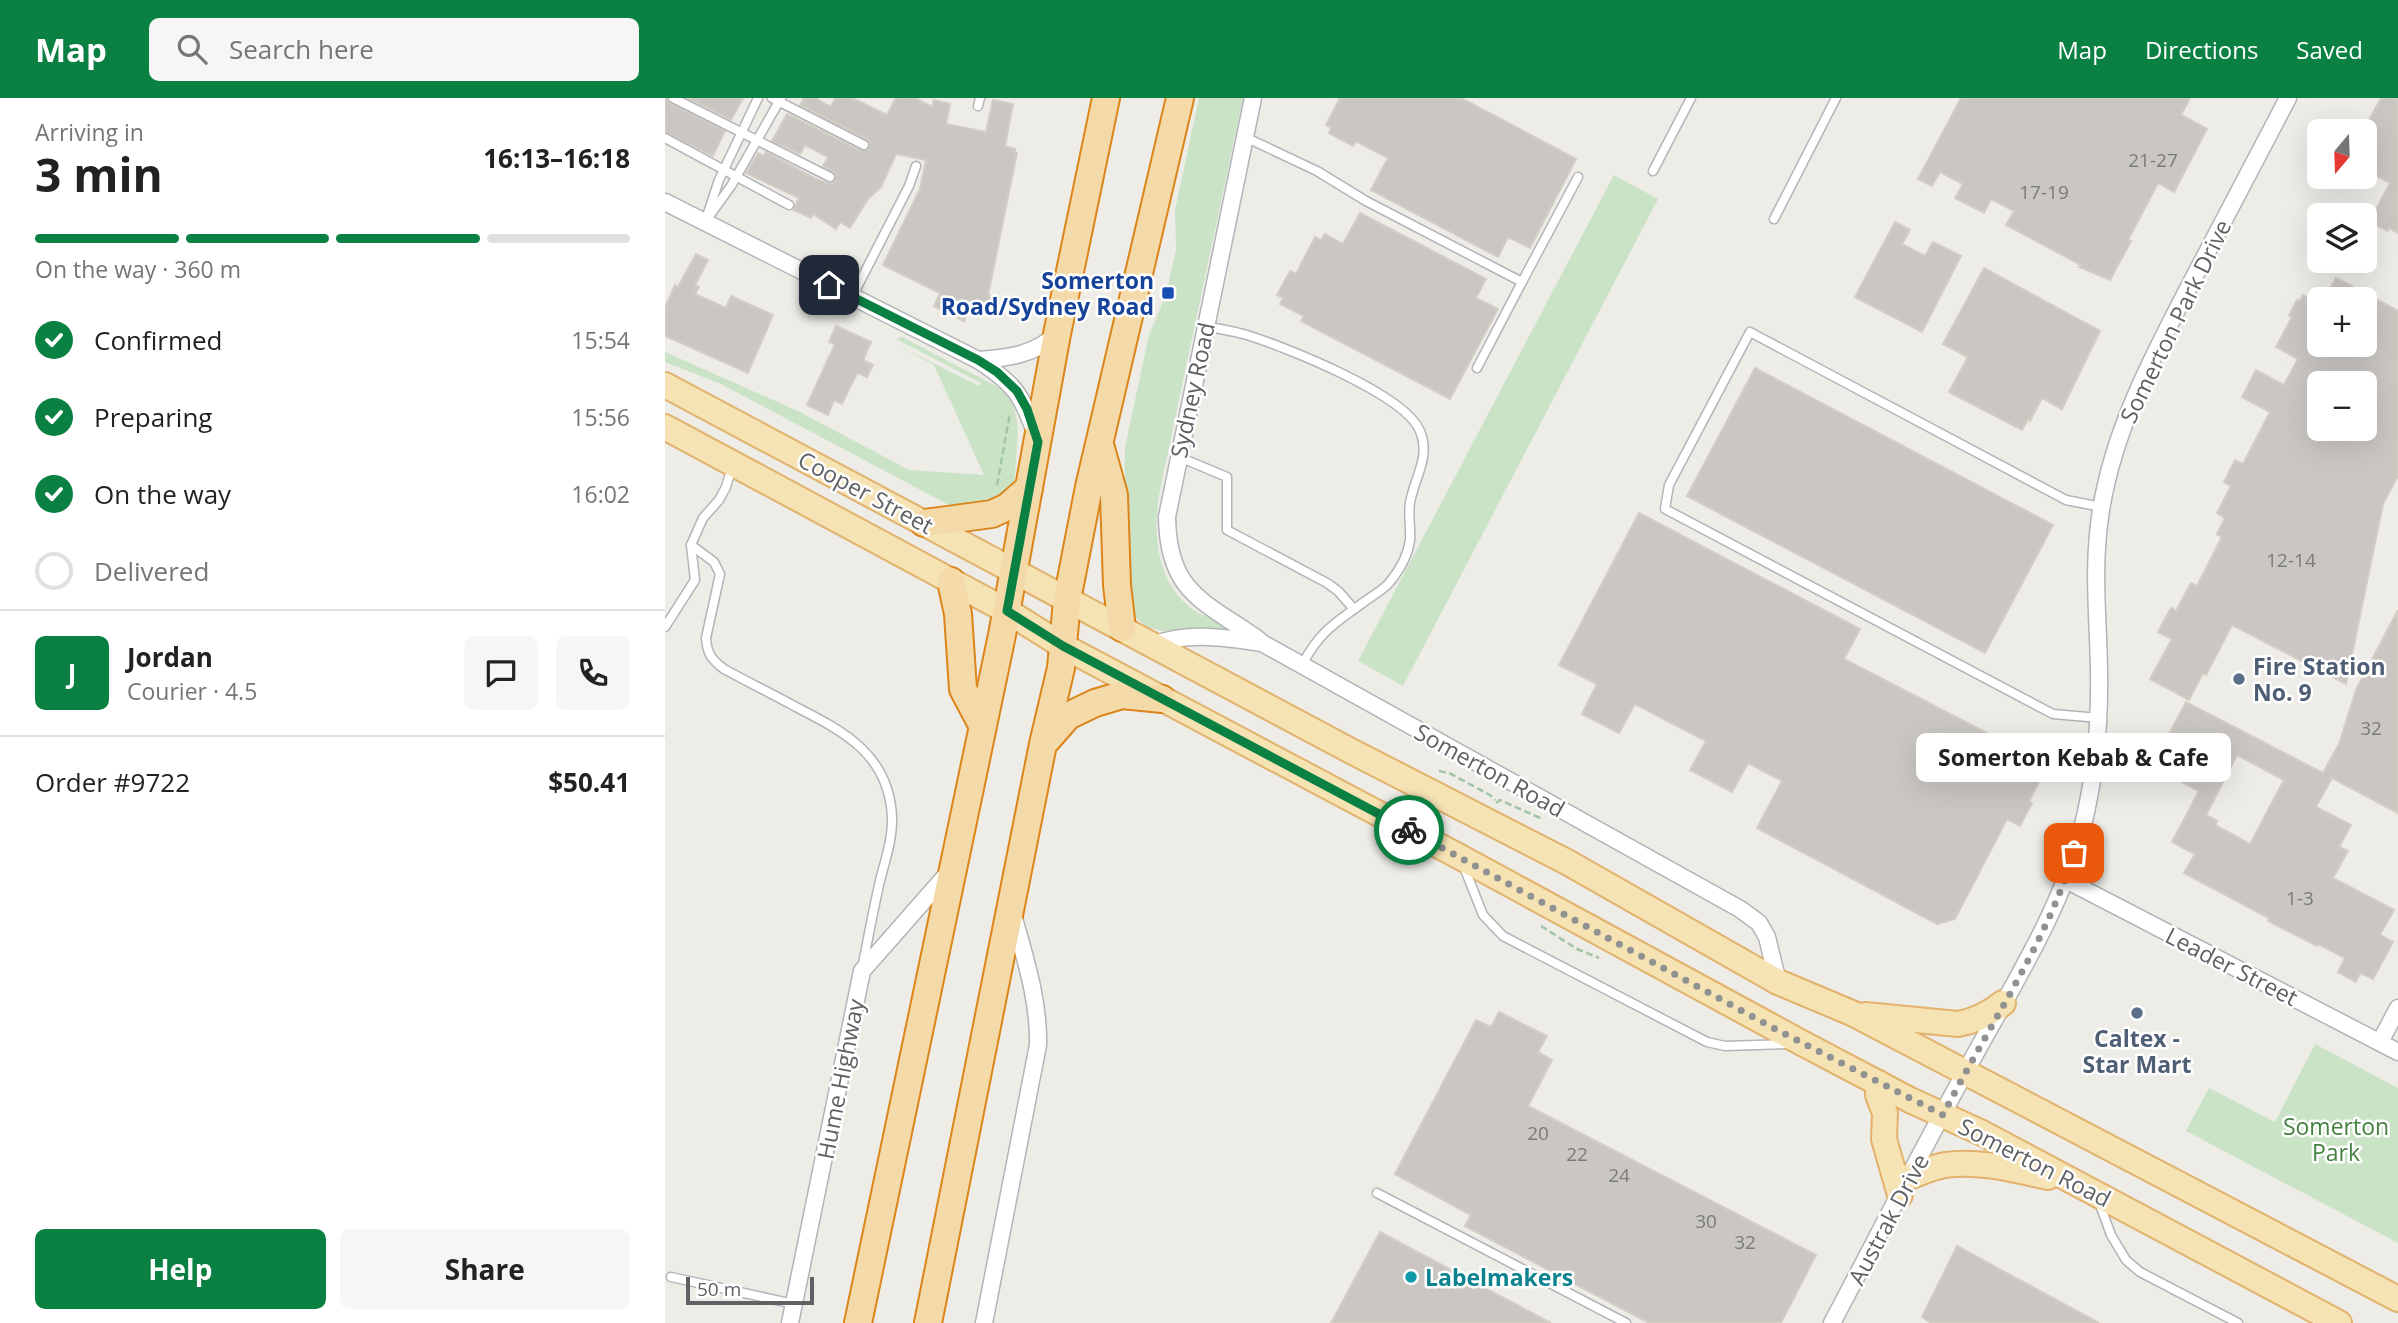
<!DOCTYPE html>
<html lang="en">
<head>
<meta charset="utf-8">
<style>
  :root { --surface:#fff; --page:#f6f6f6; --text:#222; --muted:#767676; --line:#e0e0e0; --accent:#0b8043 }
  body { margin:0; font-family:"Open Sans",sans-serif; background:var(--page); color:var(--text); height:100vh; display:flex; flex-direction:column; font-size:26px; white-space:nowrap }
  * { box-sizing:border-box; margin:0 }
  p { font-size:23px; color:var(--muted) }
  .icon { flex:none; width:38px; height:38px; fill:none; stroke:currentColor; stroke-width:2; stroke-linecap:round; stroke-linejoin:round }
  .map { position:relative; flex:1; overflow:hidden }
  .drawer { display:flex; flex-direction:column; background:var(--surface); width:665px }
  .drawer>* { flex:none }
  .needle { width:46px; rotate:199deg }
  .buttons { position:absolute; left:1642px; top:21px; display:grid; gap:14px }
  .buttons a { display:grid; place-items:center; width:70px; height:70px; border-radius:10px; background:var(--surface); box-shadow:0 7px 28px #0002; font-size:35px }
  .scale { position:absolute; left:21px; bottom:18px; width:128px; box-sizing:border-box; padding-left:7px; border:4px solid #5e6265; border-top:0; font-size:19px; line-height:24px; white-space:nowrap; color:#5e6265; -webkit-text-stroke:5px #fff; paint-order:stroke }
  .pin { position:absolute; display:grid; place-items:center; width:60px; height:60px; color:#fff; margin:-30px; border-radius:14px; box-shadow:0 4px 10px #0006 }
  .courier { position:absolute; display:grid; place-items:center; width:70px; height:70px; margin:-35px; border:5px solid #0b8043; border-radius:50%; background:#fff; color:#222; box-shadow:0 2px 9px #0007 }
  .bubble { position:absolute; height:49px; border-radius:10px; background:var(--surface); box-shadow:0 7px 28px #0002; font-size:23px; font-weight:700; line-height:49px; text-align:center }
  .overview em { font-style:normal; font-weight:700 }
  .overview div { display:flex; flex-direction:column-reverse }
  .overview { display:flex; align-items:center; justify-content:space-between; height:119px; padding:0 35px }
  h1 { font-size:46px; font-weight:700; line-height:52px }
  .bar { display:grid; grid-template-columns:repeat(4,1fr); gap:10px 7px; align-content:center; height:84px; padding:0 35px }
  .bar i { height:9px; border-radius:5px; background:var(--line) }
  .bar .active { background:var(--accent) }
  .bar p { grid-column:span 4 }
  .line { display:flex; align-items:center; gap:18px; padding:0 35px; border-top:2px solid var(--line) }
  .line div { flex:1 }
  .round { display:grid; place-items:center; flex:none; width:74px; height:74px; border-radius:10px; background:var(--page) }
  ol { padding:0 35px; list-style:none }
  li { display:flex; align-items:center; gap:21px; height:77px }
  li p { margin-inline-start:auto }
  li .icon { padding:7px; border-radius:50%; background:var(--accent); color:#fff; stroke-width:4 }
  li:last-child { color:var(--muted) }
  li i { width:38px; height:38px; border:4px solid var(--line); border-radius:50% }
  .cta { display:flex; gap:14px; margin-top:auto; padding:14px 35px }
  .cta a { flex:1; height:80px; border-radius:10px; background:var(--accent); color:#fff; font-size:28px; font-weight:700; line-height:80px; text-align:center }
  .cta a+a { background:var(--page); color:var(--text) }
  header { display:flex; align-items:center; gap:42px; box-sizing:border-box; height:98px; padding:0 35px; background:var(--accent); color:#fff }
  header strong { font-size:33px }
  nav { display:flex; gap:38px; margin-inline-start:auto; font-size:24px }
  .search { width:490px; height:63px; background:var(--page); display:flex; align-items:center; gap:18px; box-sizing:border-box; padding:0 24px; border-radius:10px; color:var(--muted); font-size:26px }
  main { display:flex; flex:1; min-height:0 }
  .map>svg:first-child { display:block }
</style>
</head>
<body>
<header>
<strong>Map</strong>
<div class="search"><svg class="icon" aria-label="search" viewBox="0 0 24 24"><circle cx="10" cy="10" r="6"/><path d="M15 15l6 6"/></svg>Search here</div>
<nav><a>Map</a><a>Directions</a><a>Saved</a></nav>
</header>
<main>
<section class="drawer">
<div class="overview"><div><h1>3 min</h1><p>Arriving in</p></div><em>16:13–16:18</em></div>
<div class="bar"><i class="active"></i><i class="active"></i><i class="active"></i><i></i><p>On the way · 360 m</p></div>
<ol>
<li><svg class="icon" aria-label="check" viewBox="0 0 24 24"><path d="M5 12l5 5 9-10"/></svg>Confirmed<p>15:54</p></li>
<li><svg class="icon" aria-label="check" viewBox="0 0 24 24"><path d="M5 12l5 5 9-10"/></svg>Preparing<p>15:56</p></li>
<li><svg class="icon" aria-label="check" viewBox="0 0 24 24"><path d="M5 12l5 5 9-10"/></svg>On the way<p>16:02</p></li>
<li><i></i>Delivered</li>
</ol>
<div class="line" style="height:126px"><b class="round" style="background:var(--accent);color:#fff">J</b><div><b>Jordan</b><p>Courier · 4.5</p></div><a class="round"><svg class="icon" aria-label="chat" viewBox="0 0 24 24"><path d="M4 5h16v11H9l-5 4z"/></svg></a><a class="round"><svg class="icon" aria-label="phone" viewBox="0 0 24 24"><path d="M5 4h4l2 5-3 2q2 4 5 5l2-3 5 2v4C11 20 4 13 5 4z"/></svg></a></div>
<div class="line" style="height:91px"><div>Order #9722</div><b>$50.41</b></div>
<div class="cta"><a>Help</a><a>Share</a></div>
</section>
<div class="map">
<svg width="1733" height="1225" viewBox="0 0 1733 1225">
  <rect width="100%" height="100%" fill="#eeece7"/>
  <g fill="#cae3c6">
    <path d="M 534,0 L 578,0 L 496,387 C 487,430 489,485 530,513 C 536,517 543,518 550,521 C 557,524 563,529 569,533 L 497,533 L 482,529 L 467,516 L 459,464 L 460,349 L 484,237 L 501,197 L 511,151 L 510,112 Z"/>
    <path d="M 949,77 L 993,101 L 738,588 L 693,563 Z"/>
    <path d="M 237,239 L 333,289 C 356,306 354,334 351,360 C 350,376 350,390 342,403 L 290,408 L 282,406 L 56,286 L 0,264 L 0,254 L 135,314 L 244,372 L 319,377 L 269,267 L 226,244 L 314,288 L 316,285 L 231,241 Z"/>
    <path d="M 1650,946 L 1733,990 L 1733,1145 L 1521,1033 L 1544,990 L 1610,1024 Z"/>
  </g>
  <g fill="#cac7c3" stroke="#d3cdc5" stroke-width="2" fill-rule="evenodd">
    <path d="M 0,0 L 5,6 L 60,33 L 48,58 L 0,34 Z"/>
    <path d="M 23,0 L 78,0 L 66,22 Z"/>
    <path d="M 139,0 L 150,0 L 166,9 L 170,0 L 187,0 L 222,17 L 231,0 L 250,0 L 267,9 L 269,2 L 285,6 L 281,26 L 321,34 L 328,2 L 348,6 L 340,48 L 350,51 L 350,54 L 352,55 L 323,197 L 326,198 L 317,217 L 307,212 L 306,214 L 303,213 L 299,223 L 269,208 L 275,195 L 218,167 L 255,91 L 261,62 L 231,56 L 216,89 L 203,101 L 185,130 L 175,124 L 171,131 L 148,116 L 146,120 L 128,112 L 134,100 L 81,75 L 93,55 L 99,58 L 101,54 L 151,81 L 165,86 L 170,83 L 170,75 L 158,68 L 163,59 L 140,47 L 135,56 L 107,43 L 122,16 L 196,53 L 204,51 L 205,46 L 202,41 L 135,7 Z"/>
    <path d="M 675,0 L 796,0 L 911,61 L 865,150 L 843,139 L 833,159 L 706,92 L 723,60 L 691,43 L 688,48 L 664,35 L 666,30 L 661,27 Z"/>
    <path d="M 1296,0 L 1525,0 L 1516,17 L 1542,31 L 1509,94 L 1493,85 L 1463,142 L 1466,143 L 1445,182 L 1414,169 L 1416,167 L 1341,127 L 1349,113 L 1326,101 L 1319,115 L 1290,100 L 1298,86 L 1275,74 L 1267,88 L 1253,81 Z"/>
    <path d="M 1716,0 L 1733,0 L 1733,135 L 1724,130 L 1723,133 L 1709,126 L 1711,123 L 1706,121 L 1725,85 L 1699,71 L 1699,31 Z"/>
    <path d="M 695,115 L 821,181 L 811,200 L 833,211 L 785,301 L 636,223 L 639,218 L 615,206 L 618,200 L 612,197 L 625,173 L 631,176 L 650,139 L 656,142 L 660,136 L 678,146 Z"/>
    <path d="M 1230,124 L 1245,132 L 1237,146 L 1260,158 L 1268,144 L 1296,158 L 1257,234 L 1190,199 Z"/>
    <path d="M 31,156 L 43,162 L 30,187 L 34,189 L 30,196 L 61,210 L 66,198 L 108,217 L 83,275 L 0,238 L 0,210 L 10,187 L 13,189 Z"/>
    <path d="M 1319,170 L 1435,233 L 1397,311 L 1377,300 L 1365,323 L 1363,321 L 1357,332 L 1284,294 L 1303,259 L 1278,246 Z"/>
    <path d="M 1671,180 L 1733,213 L 1733,378 L 1718,406 L 1681,586 L 1567,527 L 1541,577 L 1538,575 L 1524,602 L 1485,581 L 1507,541 L 1493,534 L 1506,510 L 1511,513 L 1526,485 L 1532,488 L 1557,439 L 1552,436 L 1560,420 L 1552,415 L 1566,388 L 1559,384 L 1570,362 L 1578,366 L 1605,314 L 1577,299 L 1591,272 L 1619,287 L 1633,261 L 1611,249 L 1627,219 L 1624,218 L 1632,202 L 1635,203 L 1638,197 L 1654,205 L 1654,247 L 1699,247 L 1699,201 L 1659,201 ZM 1654,285 L 1699,285 L 1699,331 L 1654,331 Z"/>
    <path d="M 171,228 L 206,244 L 198,262 L 208,267 L 202,279 L 192,275 L 177,306 L 169,302 L 163,317 L 142,307 L 170,246 L 164,244 Z"/>
    <path d="M 1090,270 L 1388,427 L 1320,555 L 1022,398 Z"/>
    <path d="M 974,415 L 1195,531 L 1179,561 L 1380,665 L 1374,676 L 1377,678 L 1364,703 L 1367,705 L 1355,728 L 1342,721 L 1290,821 L 1272,826 L 1092,730 L 1117,683 L 1083,665 L 1067,694 L 1025,672 L 1041,643 L 970,606 L 954,635 L 917,616 L 932,586 L 894,567 Z"/>
    <path d="M 1733,512 L 1733,715 L 1667,680 L 1651,709 L 1686,727 L 1674,749 L 1683,753 L 1668,780 L 1729,812 L 1715,837 L 1728,844 L 1708,881 L 1695,875 L 1691,884 L 1673,874 L 1680,860 L 1653,846 L 1652,848 L 1603,823 L 1604,820 L 1519,775 L 1530,756 L 1507,744 L 1534,693 L 1487,668 L 1521,604 L 1658,675 L 1674,646 L 1691,592 ZM 1572,657 L 1619,682 L 1585,746 L 1550,727 L 1552,723 L 1541,717 Z"/>
    <path d="M 834,914 L 882,938 L 873,954 L 887,962 L 863,1008 L 1151,1157 L 1116,1225 L 984,1225 L 800,1128 L 806,1117 L 730,1076 L 811,922 L 826,929 Z"/>
    <path d="M 715,1134 L 886,1225 L 666,1225 Z"/>
    <path d="M 1292,1148 L 1434,1225 L 1266,1225 L 1257,1219 Z"/>
  </g>
  <g fill="none" stroke-linecap="round" stroke-linejoin="round">
    <g stroke="#b2b4b7" stroke-width="11">
      <g id="service">
        <path d="M 8,0 L 165,79"/>
        <path d="M 107,0 L 199,47"/>
        <path d="M 313,8 L 315,0"/>
        <path d="M 580,39 L 652,73 L 701,103 L 857,184 L 812,270"/>
        <path d="M 0,40 L 124,107"/>
        <path d="M 988,73 L 1026,0"/>
        <path d="M 42,118 L 54,82 L 93,0"/>
        <path d="M 1109,121 L 1171,0"/>
        <path d="M 40,124 L 66,88 L 116,0"/>
        <path d="M 857,184 L 913,79"/>
        <path d="M 187,199 L 244,88 L 251,68"/>
        <path d="M 540,228 C 554,231 568,233 582,237 C 620,249 740,296 755,333 C 766,359 749,380 745,405 C 743,417 746,430 745,442 C 743,457 734,473 724,485 C 718,492 707,498 699,504 C 670,525 654,534 637,567"/>
        <path d="M 514,359 L 562,379 L 562,432 L 662,485 L 673,493 L 689,511"/>
        <path d="M 26,447 L 49,464 L 55,476 L 41,540 C 42,556 47,562 59,571 C 83,584 107,596 131,609 C 180,634 224,657 227,719 C 228,742 219,765 214,787 C 208,814 203,840 198,866"/>
        <path d="M 0,529 L 30,482 L 26,447 L 38,420 L 54,402 L 61,389 L 67,369"/>
        <path d="M 1434,620 L 1388,616 L 1000,411 L 1004,387 L 1085,234 L 1401,402 L 1436,409"/>
        <path d="M 799,769 L 818,817 L 838,838 L 1042,944 L 1060,948 L 1124,946"/>
        <path d="M 712,1095 L 961,1225"/>
        <path d="M 1434,1104 L 1446,1137 L 1461,1162 L 1475,1174 L 1573,1225"/>
        <path d="M 6,1179 L 129,1206"/>
      </g>
    </g>
    <g stroke="#b2b4b7" stroke-width="19">
      <g id="minor">
        <path d="M 588,0 L 502,419 C 503,495 539,503 594,542"/>
        <path d="M 0,104 L 313,262 C 350,286 357,297 371,337"/>
        <path d="M 313,262 C 343,260 369,257 392,236"/>
        <path d="M 488,547 C 523,533 561,540 597,545 L 1075,811 L 1094,825 L 1102,839 L 1113,884"/>
        <path d="M 1401,782 L 1733,954"/>
        <path d="M 1715,944 L 1733,910"/>
        <path d="M 125,1225 L 197,873 L 284,774"/>
        <path d="M 319,1225 L 373,947 C 374,902 360,860 348,817"/>
        <path d="M 1167,1225 C 1212,1140 1255,1055 1302,971 C 1344,893 1394,817 1417,731 C 1430,680 1435,624 1434,572 C 1433,515 1427,469 1436,412 C 1449,330 1489,256 1527,183 C 1559,122 1591,61 1623,0"/>
      </g>
    </g>
    <g stroke="#e2b16c" stroke-width="28">
      <g id="primary">
        <path d="M 0,287 L 686,653 L 902,764 L 1113,884 L 1189,916 L 1733,1201"/>
        <path d="M 0,329 L 342,513 L 398,548 L 795,759 L 1137,945 L 1245,1002 L 1317,1035 L 1674,1225"/>
        <path d="M 1200,917 L 1293,926 C 1311,923 1324,916 1338,905"/>
        <path d="M 1213,985 L 1213,997 L 1220,1015 L 1219,1041 L 1235,1097"/>
        <path d="M 1244,1079 C 1255,1075 1268,1069 1280,1067 C 1314,1062 1350,1072 1383,1079"/>
      </g>
    </g>
    <g stroke="#db851a" stroke-width="30">
      <g id="trunk">
        <path d="M 436,350 L 449,397 L 452,487 L 457,530"/>
        <path d="M 259,425 L 327,416 L 342,409 L 364,390"/>
        <path d="M 286,483 L 293,516 L 298,591 L 317,627"/>
        <path d="M 382,642 L 403,618 L 430,605 L 457,597 L 497,601"/>
        <path d="M 193,1225 L 337,537 L 392,236 L 441,0"/>
        <path d="M 263,1225 L 378,646 L 396,570 L 402,502 L 424,389 L 515,0"/>
      </g>
    </g>
    <g stroke="#a2c5a7" stroke-width="2.5" stroke-dasharray="7 3.5" stroke-linecap="butt">
      <path d="M 332,387 L 345,315"/>
      <path d="M 774,673 L 784,675 L 825,697 L 830,702"/>
      <path d="M 831,705 L 835,702 L 875,720"/>
      <path d="M 876,828 L 912,851 L 934,860"/>
    </g>
    <use href="#service" stroke="#fff" stroke-width="8"/>
    <use href="#minor" stroke="#fff" stroke-width="16"/>
    <use href="#primary" stroke="#f6e3b4" stroke-width="24"/>
    <use href="#trunk" stroke="#f4daa8" stroke-width="26"/>
  </g>
  <g fill="none" stroke-linecap="round" stroke-linejoin="round">
    <path stroke="#909292" stroke-width="7" stroke-dasharray="0 12.6" d="M 744,732 L 1116,934 L 1278,1017 C 1322,930 1380,848 1409,755"/>
    <path stroke="#0b8043" stroke-width="9" d="M 164,187 L 313,262 L 332,274 L 352,293 L 362,311 L 373,344 L 342,513 L 398,548 L 744,732"/>
  </g>
  <rect fill="#1a4fb4" stroke="#fff" stroke-width="2.5" x="496" y="188" width="14" height="14" rx="3.5"/>
  <g fill="#5c6f8a" stroke="#fff" stroke-width="2.5">
    <circle cx="1574" cy="581" r="7"/>
    <circle cx="1472" cy="915" r="7"/>
  </g>
  <circle fill="#0f9aa8" stroke="#fff" stroke-width="2.5" cx="746" cy="1179" r="7"/>
  <g text-anchor="middle" dominant-baseline="central" stroke-width="5" stroke-linejoin="round" paint-order="stroke">
    <g font-size="19" fill="#797b7c">
      <text x="1488" y="62">21-27</text>
      <text x="1379" y="94">17-19</text>
      <text x="1626" y="462">12-14</text>
      <text x="1706" y="630">32</text>
      <text x="1635" y="800">1-3</text>
      <text x="873" y="1035">20</text>
      <text x="912" y="1056">22</text>
      <text x="954" y="1077">24</text>
      <text x="1041" y="1123">30</text>
      <text x="1080" y="1144">32</text>
    </g>
    <g font-size="23" font-weight="bold" fill="#164399" stroke="#fff" text-anchor="end">
      <text x="489" y="182">Somerton<tspan x="489" dy="26">Road/Sydney Road</tspan></text>
    </g>
    <g font-size="23" fill="#5e6265" stroke="#fff">
      <text transform="translate(1510 223) rotate(-64)">Somerton Park Drive</text>
      <text transform="translate(527 292) rotate(-78)">Sydney Road</text>
      <text transform="translate(201 394) rotate(28)">Cooper Street</text>
      <text transform="translate(825 672) rotate(29)">Somerton Road</text>
      <text transform="translate(1567 868) rotate(27)">Leader Street</text>
      <text transform="translate(175 981) rotate(-79)">Hume Highway</text>
      <text transform="translate(1370 1064) rotate(27)">Somerton Road</text>
      <text transform="translate(1223 1121) rotate(-62)">Austrak Drive</text>
    </g>
    <g font-size="23" font-weight="bold" fill="#4e5e75" stroke="#fff" text-anchor="start">
      <text x="1588" y="568">Fire Station<tspan x="1588" dy="26">No. 9</tspan></text>
      <text x="1472" y="940" text-anchor="middle">Caltex -<tspan x="1472" dy="26">Star Mart</tspan></text>
    </g>
    <g font-size="23" fill="#458240" stroke="#fff">
      <text x="1671" y="1028">Somerton<tspan x="1671" dy="26">Park</tspan></text>
    </g>
    <g font-size="23" font-weight="bold" fill="#0d838f" stroke="#fff" text-anchor="start">
      <text x="760" y="1179">Labelmakers</text>
    </g>
  </g>
</svg>
<div class="buttons">
<a><svg class="needle" viewBox="-14 -14 28 28"><path d="M0-13l5 13h-10z" fill="#e53935"/><path d="M0 13l5-13h-10z" fill="#767676"/></svg></a>
<a><svg class="icon" aria-label="layers" viewBox="0 0 24 24"><path d="M12 4l9 5-9 5-9-5zM3 14l9 5 9-5"/></svg></a>
<a>+</a>
<a>−</a>
</div>
<div class="scale">50 m</div>
<div class="pin" style="left:1409px;top:755px;background:#ea580c"><svg class="icon" aria-label="bag" viewBox="0 0 24 24"><path d="M5 8h14l-1 12H6zM9 8a3 3 0 0 1 6 0"/></svg></div>
<div class="pin" style="left:164px;top:187px;background:#1f2937"><svg class="icon" aria-label="home" viewBox="0 0 24 24"><path d="M3 11l9-7 9 7M6 9v11h12V9"/></svg></div>
<div class="courier" style="left:744px;top:732px"><svg class="icon" aria-label="bike" viewBox="0 0 24 24"><circle cx="6" cy="16" r="4"/><circle cx="18" cy="16" r="4"/><path d="M6 16l4-8h5l3 8M10 8l3 8H6M13 5h3"/></svg></div>
<div class="bubble" style="left:1251px;top:635px;width:315px">Somerton Kebab &amp; Cafe</div>
</div>
</main>
</body>
</html>
